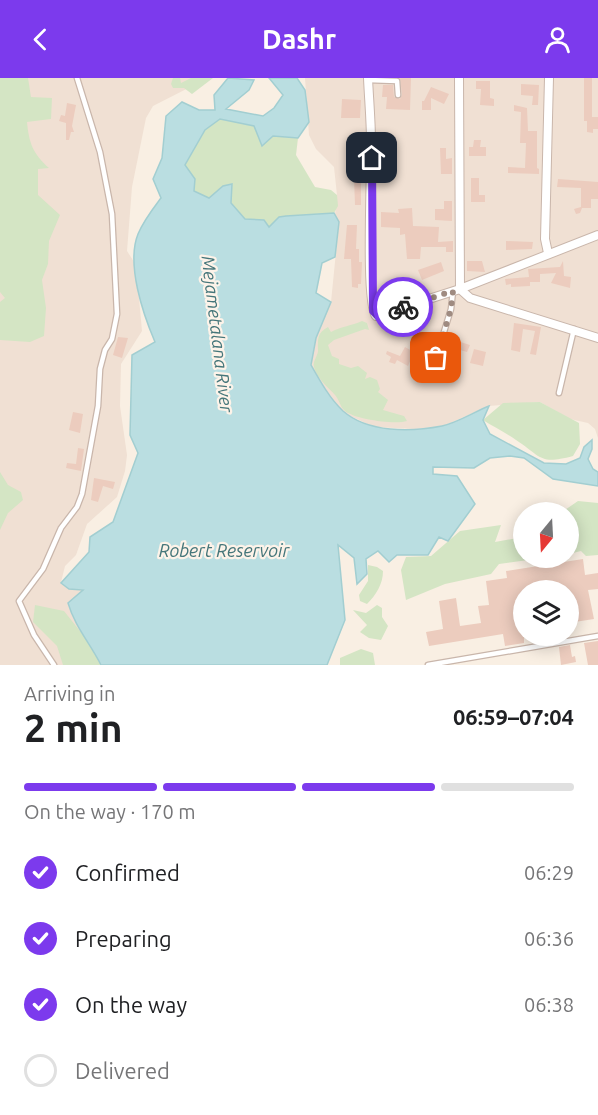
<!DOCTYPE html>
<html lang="en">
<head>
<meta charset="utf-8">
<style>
  :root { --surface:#fff; --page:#f6f6f6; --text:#202124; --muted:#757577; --line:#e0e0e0; --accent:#7c3aed }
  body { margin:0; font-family:Ubuntu,sans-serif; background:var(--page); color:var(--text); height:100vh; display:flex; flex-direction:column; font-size:22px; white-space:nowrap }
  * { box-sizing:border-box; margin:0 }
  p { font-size:20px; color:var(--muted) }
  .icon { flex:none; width:33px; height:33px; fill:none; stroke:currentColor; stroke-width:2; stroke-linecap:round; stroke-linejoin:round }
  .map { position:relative; height:587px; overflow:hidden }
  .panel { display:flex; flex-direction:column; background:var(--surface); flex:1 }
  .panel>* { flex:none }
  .needle { width:39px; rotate:198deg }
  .fabs { position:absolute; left:513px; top:424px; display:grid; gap:12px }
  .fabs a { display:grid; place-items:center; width:66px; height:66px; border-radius:50%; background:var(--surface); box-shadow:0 3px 15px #0003; font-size:30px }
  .pin { position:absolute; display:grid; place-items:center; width:51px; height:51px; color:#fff; margin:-26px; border-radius:12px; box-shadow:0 3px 9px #0006 }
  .courier { position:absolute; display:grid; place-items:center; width:60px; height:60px; margin:-30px; border:4px solid #7c3aed; border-radius:50%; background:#fff; color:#222; box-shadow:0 2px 8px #0007 }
  .headline em { font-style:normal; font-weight:700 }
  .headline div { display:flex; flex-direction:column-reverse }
  .headline { display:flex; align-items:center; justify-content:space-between; height:102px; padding:0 24px }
  h1 { font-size:39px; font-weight:700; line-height:45px }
  .bar { display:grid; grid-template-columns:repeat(4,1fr); gap:9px 6px; align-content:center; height:72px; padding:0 24px }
  .bar i { height:8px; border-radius:4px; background:var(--line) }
  .bar .on { background:var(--accent) }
  .bar p { grid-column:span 4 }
  ol { padding:0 24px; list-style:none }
  li { display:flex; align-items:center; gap:18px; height:66px }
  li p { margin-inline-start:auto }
  li .icon { padding:6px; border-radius:50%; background:var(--accent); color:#fff; stroke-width:4 }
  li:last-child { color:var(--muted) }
  li i { width:33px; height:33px; border:3px solid var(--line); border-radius:50% }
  header { display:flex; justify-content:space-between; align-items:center; height:78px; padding:0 24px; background:var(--accent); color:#fff; font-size:27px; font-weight:700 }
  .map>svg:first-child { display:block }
</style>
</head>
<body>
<header><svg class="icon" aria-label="back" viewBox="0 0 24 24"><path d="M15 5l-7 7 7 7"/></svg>Dashr<svg class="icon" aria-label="person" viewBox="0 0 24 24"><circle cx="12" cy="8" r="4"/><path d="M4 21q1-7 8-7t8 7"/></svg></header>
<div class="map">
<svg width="598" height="587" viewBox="0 0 598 587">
  <rect width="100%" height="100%" fill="#f9efe3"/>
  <g fill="#f0e0d3">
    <path d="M 0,0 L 208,0 L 153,28 L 146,40 L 132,109 L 127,173 L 136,187 L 142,253 L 121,286 L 120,328 L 127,377 L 125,393 L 117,419 L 87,446 L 76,477 L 65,488 L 61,504 L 69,511 L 83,512 L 91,567 L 101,587 L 0,587 Z"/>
    <path d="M 305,0 L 598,0 L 598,374 L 598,360 L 595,351 L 588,345 L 570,341 L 540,324 L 489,328 L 443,348 L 415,351 L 374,349 L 344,335 L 327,313 L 311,288 L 316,260 L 331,224 L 339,144 L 335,137 L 337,117 L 334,89 L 316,71 L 309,57 Z"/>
  </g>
  <g fill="#d4e5c4">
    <path d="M 0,0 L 28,0 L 31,19 L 52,20 L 51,41 L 27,44 C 29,65 33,76 49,90 L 38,91 L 38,117 L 60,137 L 49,163 L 48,186 L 42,202 L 46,230 L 44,258 L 30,264 L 0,262 L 0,224 L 5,220 L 0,214 Z"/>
    <path d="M 173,0 L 180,0 L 181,5 L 191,0 L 213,0 L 192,16 L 184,10 L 173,10 L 171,6 Z"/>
    <path d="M 220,41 L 254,48 L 273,58 L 298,60 L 296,77 L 315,109 L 331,112 L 337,117 L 338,128 L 334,135 L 286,138 L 279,139 L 269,150 L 264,142 L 245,141 L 231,125 L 231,106 L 223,108 L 209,120 L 194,114 L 185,87 L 205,52 Z"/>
    <path d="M 362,243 L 367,245 L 369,252 L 365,251 L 334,262 L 328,267 L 332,278 L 339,281 L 339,286 L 351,290 L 358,288 L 367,295 L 365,301 L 370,299 L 377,302 L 380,311 L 378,314 L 388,322 L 383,332 L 404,338 L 407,343 C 395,347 354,341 345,333 C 340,329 339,321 335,317 C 330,311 317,301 314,289 C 312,283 319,277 318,271 C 318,261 317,255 328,249 L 331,254 C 342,248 351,248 362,243 Z"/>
    <path d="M 540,324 L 579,345 L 580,366 L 573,378 C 539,387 542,379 516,362 C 506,355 494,349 483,342 L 503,325 Z"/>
    <path d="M 0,394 L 8,407 L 21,414 L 23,422 L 8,435 L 0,452 Z"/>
    <path d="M 578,423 L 598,425 L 598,477 L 586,478 L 581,473 L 569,476 L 568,435 L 534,435 L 536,432 L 562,434 Z"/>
    <path d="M 501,447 L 495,464 L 523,459 L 524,480 L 543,480 L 499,486 L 491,496 L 445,506 L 406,522 L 401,492 L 406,479 L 431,478 L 460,453 Z"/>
    <path d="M 368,487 L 377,489 L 383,493 C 383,506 376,517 367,526 L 360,523 L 359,517 L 368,503 Z"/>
    <path d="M 35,527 L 64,533 L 91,567 L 101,587 L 63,587 L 57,568 L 33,544 Z"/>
    <path d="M 377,527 L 382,530 L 382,539 L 388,548 L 381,562 L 369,560 L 360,554 L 367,547 L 353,532 L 366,535 Z"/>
    <path d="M 361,571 L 373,575 L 375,587 L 340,587 L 340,580 Z"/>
  </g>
  <path fill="#badee1" stroke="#a2ced1" stroke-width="1.5" d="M 228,0 L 254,2 L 249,12 L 226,31 L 263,38 L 274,30 L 283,17 L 269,0 L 297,0 L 305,12 L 309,44 L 298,60 L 273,58 L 262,68 L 254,48 L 220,41 L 205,52 L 185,87 L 195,101 L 194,113 L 209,120 L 223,108 L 232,106 L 231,125 L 245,141 L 264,142 L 269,149 L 279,139 L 286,138 L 334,135 L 339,144 L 335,179 L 322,185 L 316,215 L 331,224 L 316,260 L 311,287 C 320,303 330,321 343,333 C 368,355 411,354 442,348 C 457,345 474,334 489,328 L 483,342 L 490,356 L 544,385 L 566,386 L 580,380 L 584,369 L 592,362 L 592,371 L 588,381 L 593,391 L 598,394 L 598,408 L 553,401 L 524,380 L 510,378 L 490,380 L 474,390 L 433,389 L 433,396 L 457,398 L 475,426 L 448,463 L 439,459 L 428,477 L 397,477 L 389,484 L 378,473 L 366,481 L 367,496 L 357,506 L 354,480 L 338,467 L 345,542 L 327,587 L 101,587 C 90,565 75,549 68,525 L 83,512 L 69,511 L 61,505 L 89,474 L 90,459 L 113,444 L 138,375 L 130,357 L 132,277 L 155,264 C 143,236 126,186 138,156 C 144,142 152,132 161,120 L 153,101 L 162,80 L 166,38 L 182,24 L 199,32 L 215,32 L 214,17 Z"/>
  <g fill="#ecccbe">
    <path d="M 400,0 L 411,0 L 410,32 L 386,31 L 387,19 L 382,19 L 383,7 L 393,7 L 394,19 L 400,21 L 402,17 Z"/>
    <path d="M 584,0 L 592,0 L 592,39 L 598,39 L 598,51 L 593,51 L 593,55 L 587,54 L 587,43 L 584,43 Z"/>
    <path d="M 476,3 L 490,3 L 490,20 L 494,21 L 494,28 L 480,27 L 481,11 L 476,11 Z"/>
    <path d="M 521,6 L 539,7 L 538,27 L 532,27 L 533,18 L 521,17 Z"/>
    <path d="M 431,9 L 449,16 L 444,26 L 431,20 L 431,32 L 422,32 L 422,23 L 424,23 Z"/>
    <path d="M 342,21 L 361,22 L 360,40 L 341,40 Z"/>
    <path d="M 67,25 L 76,27 L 72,48 L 74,54 L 71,54 L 69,62 L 66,62 L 66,45 L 59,43 L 61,37 L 65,38 Z"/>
    <path d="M 514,27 L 527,30 L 528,53 L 537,53 L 537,90 L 539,91 L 539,96 L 508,95 L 508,89 L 525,90 L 526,65 L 520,65 L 521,34 L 514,33 Z"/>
    <path d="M 474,62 L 481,62 L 480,69 L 486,69 L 486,78 L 469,78 L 469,69 L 473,69 Z"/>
    <path d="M 440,70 L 446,70 L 446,81 L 452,80 L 452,96 L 441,96 Z"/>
    <path d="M 351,94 L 361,94 L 361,127 L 355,127 L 354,100 L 351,99 Z"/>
    <path d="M 471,100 L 479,100 L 479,117 L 485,117 L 485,124 L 471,124 Z"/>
    <path d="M 558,101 L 598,104 L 598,121 L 591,121 L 591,130 L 582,130 L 580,135 L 576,136 L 574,131 L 581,129 L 581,110 L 557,109 Z"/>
    <path d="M 444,123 L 452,123 L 452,143 L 435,142 L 435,131 L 444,131 Z"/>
    <path d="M 412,130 L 413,148 L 439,149 L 438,164 L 453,163 L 453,174 L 446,174 L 446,169 L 421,169 L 420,181 L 407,181 L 405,156 L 400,157 L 400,150 L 381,149 L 381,134 L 399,135 L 398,131 Z"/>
    <path d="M 347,147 L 357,147 L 356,171 L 359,171 L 359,184 L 362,184 L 361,206 L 358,206 L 358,210 L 352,209 L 351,181 L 344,181 Z"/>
    <path d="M 506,163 L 533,164 L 532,171 L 506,172 Z"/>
    <path d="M 467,183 L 482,183 L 485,194 L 467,193 Z"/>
    <path d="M 563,183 L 564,198 L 571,199 L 570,210 L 551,205 L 556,195 L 540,196 L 540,204 L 530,204 L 530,208 L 511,209 L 511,206 L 506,207 L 505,201 L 529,199 L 528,191 L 560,189 Z"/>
    <path d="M 441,184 L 444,193 L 422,202 L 418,192 Z"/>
    <path d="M 514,245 L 541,249 L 536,277 L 530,276 L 535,253 L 523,251 L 520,274 L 511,272 Z"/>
    <path d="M 118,259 L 128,260 L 122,280 L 113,277 Z"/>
    <path d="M 451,261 L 470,267 L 467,274 L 460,272 L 458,278 L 446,274 Z"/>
    <path d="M 405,269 L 414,274 L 408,288 L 397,282 L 395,286 L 389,284 L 391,279 L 386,276 L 387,273 L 400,278 Z"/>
    <path d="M 474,271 L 486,274 L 483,288 L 470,285 Z"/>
    <path d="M 73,334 L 83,336 L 80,355 L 69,352 Z"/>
    <path d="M 78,370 L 84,371 L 81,393 L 66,390 L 67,385 L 76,386 Z"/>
    <path d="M 94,400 L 115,404 L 113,411 L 103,408 L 98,424 L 91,422 Z"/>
    <path d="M 583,481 L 585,497 L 598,495 L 598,511 L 588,512 L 594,541 L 568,545 L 568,513 L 524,513 L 524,565 L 505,568 L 503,556 L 429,568 L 426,554 L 443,551 L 439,523 L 456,520 L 460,548 L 481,545 L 478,528 L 489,527 L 486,503 L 507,500 L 506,493 Z"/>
    <path d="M 598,563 L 598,587 L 588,587 L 584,565 Z"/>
    <path d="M 570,567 L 572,579 L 575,578 L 576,584 L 561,587 L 559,569 Z"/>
  </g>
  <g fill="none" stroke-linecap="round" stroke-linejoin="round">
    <g stroke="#c9b6ab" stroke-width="7">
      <g id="lane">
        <path d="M 368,2 L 397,3 L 398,17"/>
        <path d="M 436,280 L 451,231 L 453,213"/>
        <path d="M 559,315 L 574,251"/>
        <path d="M 54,587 L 34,557 L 19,523 L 43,491 L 61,450 L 77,429 L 82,416 L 98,328 L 100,291 L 105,272 L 112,261 L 117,236 L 112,136 L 100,74 L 77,0"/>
        <path d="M 428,587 L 598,558"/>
      </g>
    </g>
    <g stroke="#c9b6ab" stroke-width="10">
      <g id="street">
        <path d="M 368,0 C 369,22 371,43 371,64 C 372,92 365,224 376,238 L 460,211 L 598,157"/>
        <path d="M 459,0 L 460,211 L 470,220 L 598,260"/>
        <path d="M 548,175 L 545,161 L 549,0"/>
      </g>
    </g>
    <use href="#lane" stroke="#fff" stroke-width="4.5"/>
    <use href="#street" stroke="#fff" stroke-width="8"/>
  </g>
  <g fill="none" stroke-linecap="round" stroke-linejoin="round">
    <path stroke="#9f8b81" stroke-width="6" stroke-dasharray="0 10.8" d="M 403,229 L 453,213 L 451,231 L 436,280"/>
    <path stroke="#7c3aed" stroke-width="8" d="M 372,80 L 373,233 L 379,239 L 403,229"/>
  </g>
  <g text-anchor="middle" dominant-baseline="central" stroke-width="4.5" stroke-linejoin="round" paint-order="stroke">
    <g font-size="18" font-style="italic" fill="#45767a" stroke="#fdf3e9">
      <text transform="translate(218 256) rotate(83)">Mejametalana River</text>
      <text x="224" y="472">Robert Reservoir</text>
    </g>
  </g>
</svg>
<div class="fabs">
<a><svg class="needle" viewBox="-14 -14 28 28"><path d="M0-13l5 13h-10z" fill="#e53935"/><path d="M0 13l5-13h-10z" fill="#757577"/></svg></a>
<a><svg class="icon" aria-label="layers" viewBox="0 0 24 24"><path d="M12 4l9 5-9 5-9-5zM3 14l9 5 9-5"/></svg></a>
</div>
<div class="pin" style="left:436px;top:280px;background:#ea580c"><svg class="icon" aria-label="bag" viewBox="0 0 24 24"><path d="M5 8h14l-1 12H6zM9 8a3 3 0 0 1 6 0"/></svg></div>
<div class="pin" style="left:372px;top:80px;background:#1f2937"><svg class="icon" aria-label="home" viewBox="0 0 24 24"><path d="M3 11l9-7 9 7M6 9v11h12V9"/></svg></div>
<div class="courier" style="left:403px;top:229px"><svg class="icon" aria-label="bike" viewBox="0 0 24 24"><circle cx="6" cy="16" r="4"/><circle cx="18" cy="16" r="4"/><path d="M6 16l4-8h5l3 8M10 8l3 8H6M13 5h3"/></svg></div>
</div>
<section class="panel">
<div class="headline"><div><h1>2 min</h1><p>Arriving in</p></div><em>06:59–07:04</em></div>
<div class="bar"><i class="on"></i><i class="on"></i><i class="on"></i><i></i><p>On the way · 170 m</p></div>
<ol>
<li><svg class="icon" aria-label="check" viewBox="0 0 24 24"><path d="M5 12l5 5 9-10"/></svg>Confirmed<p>06:29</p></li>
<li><svg class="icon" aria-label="check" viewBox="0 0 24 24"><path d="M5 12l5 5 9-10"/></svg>Preparing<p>06:36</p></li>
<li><svg class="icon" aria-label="check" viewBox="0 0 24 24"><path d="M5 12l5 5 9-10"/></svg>On the way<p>06:38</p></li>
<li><i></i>Delivered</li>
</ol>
</section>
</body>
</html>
